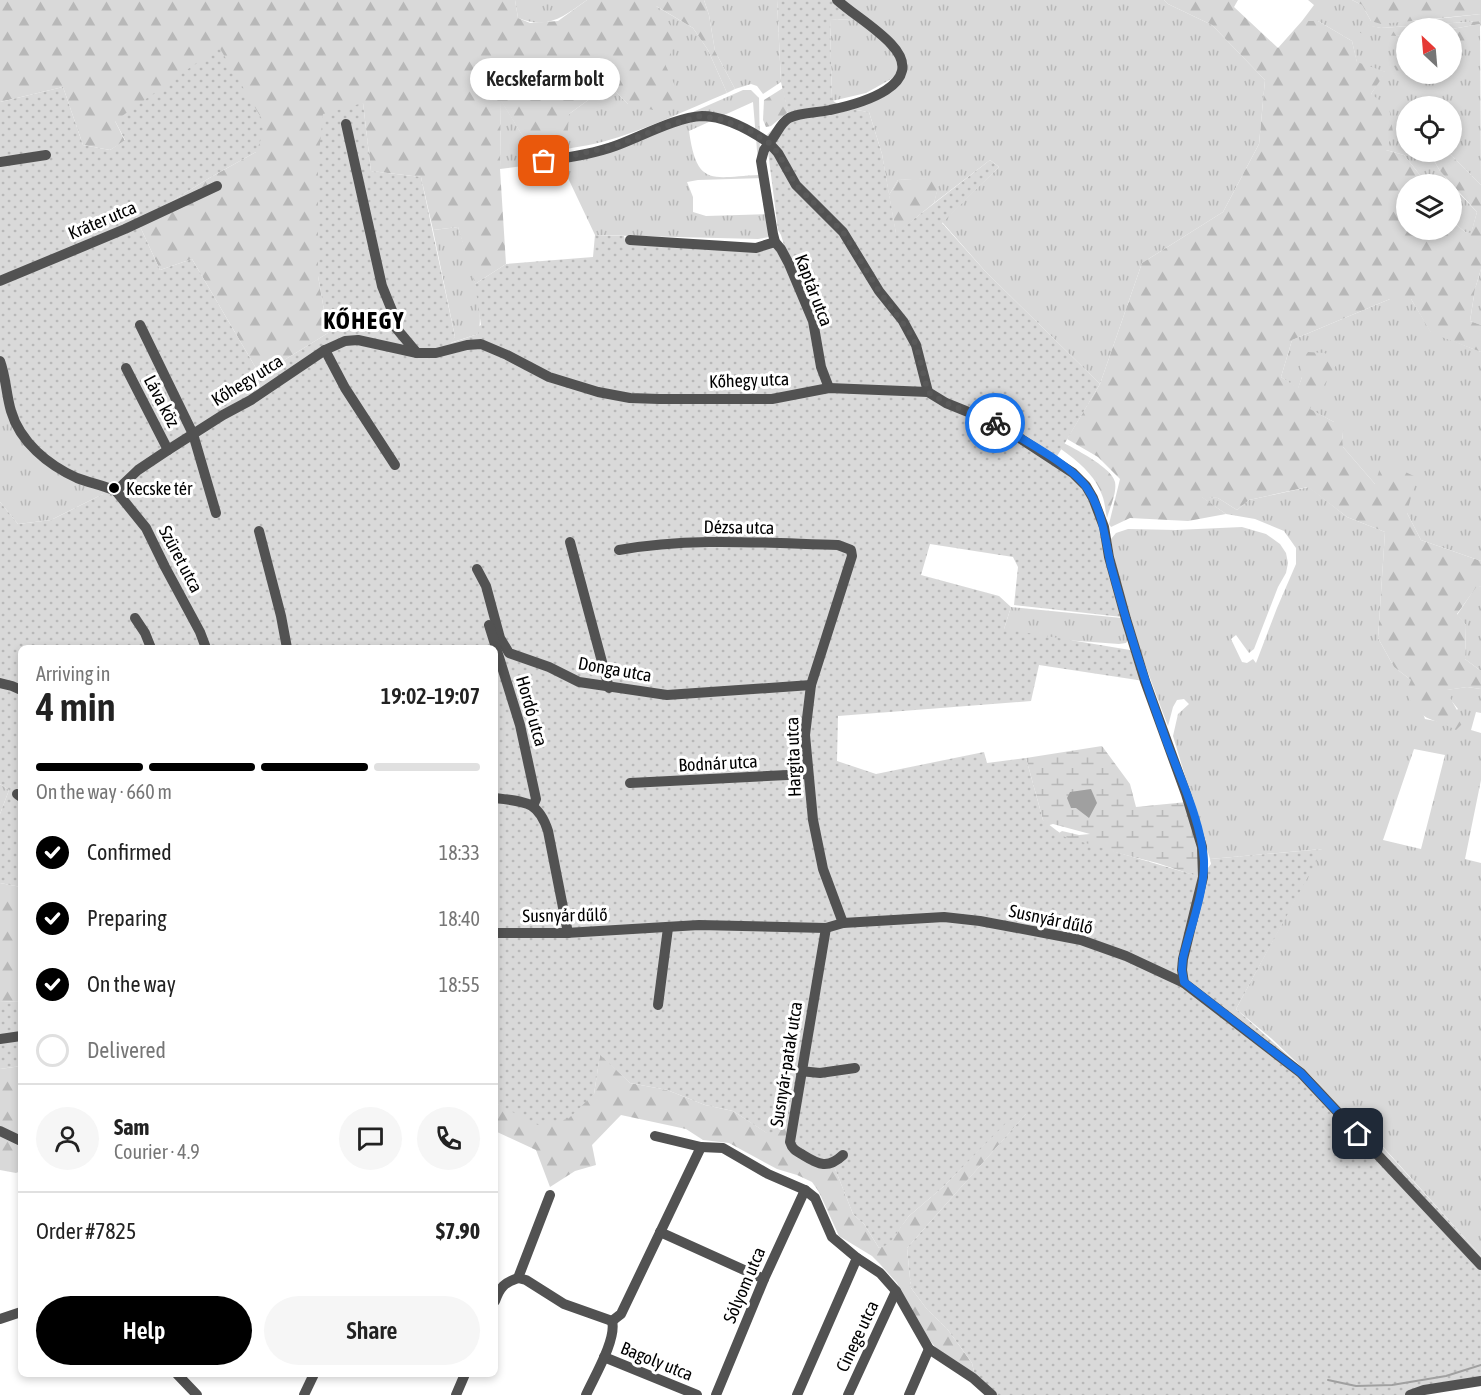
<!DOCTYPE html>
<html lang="en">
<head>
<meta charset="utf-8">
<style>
  :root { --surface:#fff; --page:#f6f6f6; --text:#222; --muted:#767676; --line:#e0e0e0; --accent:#000 }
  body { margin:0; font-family:"Asap Condensed",sans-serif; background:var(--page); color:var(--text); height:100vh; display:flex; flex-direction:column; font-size:22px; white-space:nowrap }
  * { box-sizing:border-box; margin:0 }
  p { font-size:20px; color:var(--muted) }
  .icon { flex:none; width:33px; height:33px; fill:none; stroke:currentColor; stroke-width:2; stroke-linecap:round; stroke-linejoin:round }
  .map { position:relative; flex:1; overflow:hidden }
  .sheet { position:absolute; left:18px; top:645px; width:480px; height:732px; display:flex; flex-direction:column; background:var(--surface); border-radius:9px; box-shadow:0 3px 9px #0003 }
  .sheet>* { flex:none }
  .needle { width:39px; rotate:334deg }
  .fabs { position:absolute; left:1396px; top:18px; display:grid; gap:12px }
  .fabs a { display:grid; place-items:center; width:66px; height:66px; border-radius:50%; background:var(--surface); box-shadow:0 3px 9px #0003; font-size:30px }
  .pin { position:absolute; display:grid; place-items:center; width:51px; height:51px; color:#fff; margin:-26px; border-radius:12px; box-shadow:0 3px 9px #0006 }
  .courier { position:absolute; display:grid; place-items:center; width:60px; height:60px; margin:-30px; border:4px solid #1a73e8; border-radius:50%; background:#fff; color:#222; box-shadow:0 2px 8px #0007 }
  .bubble { position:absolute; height:42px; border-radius:21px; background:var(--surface); box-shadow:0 3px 9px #0003; font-size:20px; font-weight:600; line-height:42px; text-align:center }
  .summary em { font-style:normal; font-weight:600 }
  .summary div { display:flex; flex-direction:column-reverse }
  .summary { display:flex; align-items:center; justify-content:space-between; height:102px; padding:0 18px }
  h1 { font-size:39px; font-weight:600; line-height:45px }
  .bar { display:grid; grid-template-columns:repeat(4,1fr); gap:9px 6px; align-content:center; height:72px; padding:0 18px }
  .bar i { height:8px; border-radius:4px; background:var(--line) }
  .bar .selected { background:var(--accent) }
  .bar p { grid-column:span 4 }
  .line { display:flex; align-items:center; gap:15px; padding:0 18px; border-top:2px solid var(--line) }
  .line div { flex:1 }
  .round { display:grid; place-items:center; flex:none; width:63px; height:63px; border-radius:32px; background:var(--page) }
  ol { padding:0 18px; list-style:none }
  li { display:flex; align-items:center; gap:18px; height:66px }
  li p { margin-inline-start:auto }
  li .icon { padding:6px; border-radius:50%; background:var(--accent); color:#fff; stroke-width:4 }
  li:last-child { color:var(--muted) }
  li i { width:33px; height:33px; border:3px solid var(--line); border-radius:50% }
  .button { display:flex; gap:12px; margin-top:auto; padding:12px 18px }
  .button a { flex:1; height:69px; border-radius:36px; background:var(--accent); color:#fff; font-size:24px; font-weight:600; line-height:69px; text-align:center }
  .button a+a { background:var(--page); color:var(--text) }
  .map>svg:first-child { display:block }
</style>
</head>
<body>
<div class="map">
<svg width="1481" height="1395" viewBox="0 0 1481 1395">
  <defs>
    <pattern id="grass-tufts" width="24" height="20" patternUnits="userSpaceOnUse" patternTransform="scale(1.5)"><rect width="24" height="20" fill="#d9d9d9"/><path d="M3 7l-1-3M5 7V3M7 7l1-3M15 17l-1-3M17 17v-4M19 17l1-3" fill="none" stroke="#b8b8b8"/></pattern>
    <pattern id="forest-firs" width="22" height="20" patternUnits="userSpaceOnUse" patternTransform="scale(1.5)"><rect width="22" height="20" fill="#d9d9d9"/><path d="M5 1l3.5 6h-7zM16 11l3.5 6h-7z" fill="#b8b8b8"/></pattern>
    <pattern id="wetland-marsh" width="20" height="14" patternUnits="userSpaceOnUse" patternTransform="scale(1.5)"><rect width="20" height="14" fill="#d9d9d9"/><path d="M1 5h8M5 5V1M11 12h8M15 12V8" fill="none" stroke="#b8b8b8"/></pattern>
    <pattern id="garden-dots" width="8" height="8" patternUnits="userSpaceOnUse" patternTransform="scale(1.5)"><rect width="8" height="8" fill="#d9d9d9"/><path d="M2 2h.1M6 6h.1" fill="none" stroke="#b8b8b8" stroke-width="1.8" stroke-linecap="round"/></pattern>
  </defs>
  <rect width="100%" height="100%" fill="#fff"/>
  <g fill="url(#grass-tufts)" fill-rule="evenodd">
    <path d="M 515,0 L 587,0 C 563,17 548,30 518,18 Z"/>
    <path d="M 704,0 L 777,0 L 781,82 L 763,94 L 757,86 L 751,84 L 735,89 L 715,51 L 709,15 Z"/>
    <path d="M 836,0 L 1164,0 L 1168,4 L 1212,25 L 1265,80 L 1259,144 L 1223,212 L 1142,263 L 1100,384 L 985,271 L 942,222 L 999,167 L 990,160 L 934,203 L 940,178 L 898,180 L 889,195 L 882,154 L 869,112 L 843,108 L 878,95 L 893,78 L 866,93 L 832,101 L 830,20 L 853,19 Z"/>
    <path d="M 1308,0 L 1352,0 L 1362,5 L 1371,21 L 1417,21 L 1481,14 L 1481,21 L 1381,28 L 1363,25 L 1396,36 L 1407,35 L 1407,74 L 1452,74 L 1452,29 L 1480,24 L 1481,185 L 1448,152 L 1452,152 L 1452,106 L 1407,106 L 1407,152 L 1429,152 L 1440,171 L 1451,184 L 1427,184 L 1404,155 L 1386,150 L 1371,94 L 1385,72 L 1357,63 L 1352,41 L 1318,21 L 1302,21 L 1314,5 Z"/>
    <path d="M 654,5 L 693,28 L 708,50 L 727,93 C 686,110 646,130 602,142 C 583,147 563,148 544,155 L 545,163 L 500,169 L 501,100 L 530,148 L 569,114 L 609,85 L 628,104 L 665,64 Z"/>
    <path d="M 743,90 L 751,90 L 759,98 L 760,151 L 764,178 L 698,180 L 687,182 L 693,197 L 693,212 L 706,216 L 769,214 L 769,237 L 758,239 L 595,235 L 559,159 L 661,126 ZM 753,102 L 759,175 C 712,177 697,188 689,131 Z"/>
    <path d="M 1452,186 L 1477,212 L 1471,234 L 1465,232 L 1452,221 Z"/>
    <path d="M 458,227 C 467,255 486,305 478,334 L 450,343 L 455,337 L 433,230 Z"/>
    <path d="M 1481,269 L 1481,325 L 1470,321 L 1475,289 Z"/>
    <path d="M 1390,299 L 1411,299 L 1431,332 L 1481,352 L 1481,561 L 1421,540 L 1407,513 L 1375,484 L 1343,447 L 1342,432 L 1334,422 L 1309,409 L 1335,365 L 1302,377 L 1298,389 L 1281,377 L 1292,340 Z"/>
    <path d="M 0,369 L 104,482 L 103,494 L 51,520 L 18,524 L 0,502 Z"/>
    <path d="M 1309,487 L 1347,517 L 1385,532 L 1378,638 L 1394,667 L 1411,680 L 1425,719 L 1441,722 L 1458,709 L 1450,699 L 1446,690 L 1467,687 L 1481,689 L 1481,713 L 1476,712 L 1471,730 L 1481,733 L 1481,780 L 1465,859 L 1481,863 L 1481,1256 L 1367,1129 L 1272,1039 L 1236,1009 L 1322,849 L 1210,859 L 1173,736 L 1178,714 L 1189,704 L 1184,699 L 1177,700 L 1173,707 L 1168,726 C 1145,665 1122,604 1111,539 L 1116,533 L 1128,529 L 1176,530 L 1242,527 L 1266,534 L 1280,544 L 1286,553 L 1288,563 L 1286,573 L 1278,587 L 1254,649 L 1249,653 L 1236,635 L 1231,639 L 1242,662 L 1247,663 L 1253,659 L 1256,663 L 1277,608 L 1296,564 L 1296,548 L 1284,531 L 1255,519 L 1226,514 L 1200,496 L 1218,498 L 1237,510 L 1249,500 ZM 1414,749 L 1445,755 L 1421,849 L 1383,840 Z"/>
    <path d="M 1477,585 L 1481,587 L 1481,671 L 1465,659 L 1466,625 L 1457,615 Z"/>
    <path d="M 1011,607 L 1122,618 L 1129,639 L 1126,643 L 1119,644 L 1051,639 L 1005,632 L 1004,629 Z"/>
    <path d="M 0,784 L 9,790 L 0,814 Z"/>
  </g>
  <g fill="url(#forest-firs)">
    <path d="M 0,0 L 515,0 L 518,18 L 530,23 L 558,21 L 587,0 L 704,0 L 709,15 L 715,51 L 735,89 L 727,93 L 708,50 L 693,28 L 656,6 L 679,37 L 665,64 L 681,99 L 653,110 L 628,104 L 609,85 L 569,114 L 567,143 L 544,153 L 530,148 L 501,101 L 500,169 L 506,264 L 475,284 L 458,227 L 433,230 L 421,177 L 371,171 L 363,103 L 318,163 L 318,276 L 328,333 L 260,375 L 192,259 L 160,270 L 138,222 L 211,177 L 256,152 L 115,121 L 125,141 L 110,150 L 83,145 L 63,87 L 0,102 Z"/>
    <path d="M 1164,0 L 1238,0 L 1234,7 L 1278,48 L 1302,21 L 1318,21 L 1352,41 L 1357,62 L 1386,72 L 1371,94 L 1389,107 L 1393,132 L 1386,150 L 1404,155 L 1427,184 L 1407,184 L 1407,230 L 1452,230 L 1452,221 L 1465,232 L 1471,233 L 1477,212 L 1440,171 L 1429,152 L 1448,152 L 1481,185 L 1481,269 L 1475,289 L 1470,321 L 1481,325 L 1481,352 L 1431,333 L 1411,299 L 1390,299 L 1292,340 L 1281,377 L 1298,388 L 1302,377 L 1299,360 L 1308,352 L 1325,353 L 1336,365 L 1310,409 L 1334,422 L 1348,417 L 1352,424 L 1342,432 L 1343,447 L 1375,484 L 1380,468 L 1399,469 L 1416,477 L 1407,513 L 1421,540 L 1481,561 L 1481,587 L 1477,586 L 1457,614 L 1466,625 L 1465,659 L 1481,671 L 1481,689 L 1467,687 L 1447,690 C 1451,702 1459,711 1463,723 L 1456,730 C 1429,716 1421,723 1406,692 L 1411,680 L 1394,667 L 1378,638 L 1385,532 L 1347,517 L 1308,487 L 1249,500 L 1237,510 L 1218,498 L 1202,497 L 1226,514 L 1188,521 L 1130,518 L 1111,527 L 1109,524 L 1120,479 L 1098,457 L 1067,439 L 1100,384 L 1142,263 L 1223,212 L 1259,144 L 1265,80 L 1212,25 L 1168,4 Z"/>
    <path d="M 1352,0 L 1481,0 L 1481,14 L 1381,24 L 1371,21 L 1362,5 Z"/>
    <path d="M 1481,21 L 1481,27 L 1480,24 L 1452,29 L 1407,28 L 1407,35 L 1396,36 L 1360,33 L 1363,24 L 1381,28 Z"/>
    <path d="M 1454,32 L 1468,32 L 1452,73 L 1452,33 Z"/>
    <path d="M 1407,62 L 1407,74 L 1452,74 L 1434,82 L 1399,76 L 1394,66 Z"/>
    <path d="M 783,88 L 788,112 L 771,126 L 766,127 L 763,120 L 764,100 Z"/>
    <path d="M 941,177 L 934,203 L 896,234 L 889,195 L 898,180 Z"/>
    <path d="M 993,410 C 1015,420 1112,460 1115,482 C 1117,493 1110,507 1107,518 C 1105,510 1105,502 1102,495 C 1089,456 1027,430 993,410 Z"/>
    <path d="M 0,883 L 21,887 L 21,1001 L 0,1002 Z"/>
    <path d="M 600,1054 L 630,1083 L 667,1090 L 705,1105 L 733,1111 L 767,1133 L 786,1127 L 832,1161 L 853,1214 L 864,1224 L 879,1248 L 889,1243 L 909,1216 L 944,1186 L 1008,1120 L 1027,1113 L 907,1248 L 911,1288 L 926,1308 L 948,1330 L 972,1363 L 975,1376 L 936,1348 L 916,1323 L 897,1283 L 879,1263 L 872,1256 L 839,1236 L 819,1192 L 812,1182 L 797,1175 L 777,1169 L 729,1143 L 703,1140 L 686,1129 L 621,1115 L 592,1145 L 596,1165 L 575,1171 L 550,1187 L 536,1150 L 495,1131 L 495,1103 L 512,1110 L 594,1094 Z"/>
    <path d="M 21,1066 L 21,1171 L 16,1173 L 0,1170 L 0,1069 Z"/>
  </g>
  <path fill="url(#wetland-marsh)" d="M 1102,746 L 1130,784 L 1136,807 L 1187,802 L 1201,847 L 1199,877 L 1157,863 L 1067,840 L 1059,833 L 1062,831 L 1079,835 L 1090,834 L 1053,824 L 1046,826 L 1043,820 L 1026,758 Z"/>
  <g fill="url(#garden-dots)">
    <path d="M 777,0 L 836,0 L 854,19 L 830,20 L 832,100 L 843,108 L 869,112 L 882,154 L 896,233 L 990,160 L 999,167 L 942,223 L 985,271 L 1100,384 L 1056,458 L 1080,485 L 1096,511 L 1101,538 L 1122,617 L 1014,605 L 1018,567 L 1013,557 L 930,544 L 921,575 L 999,596 L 1011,607 L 1004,629 L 1130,650 L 1144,681 L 1039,665 L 1031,701 L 838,716 L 837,761 L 876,774 L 984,752 L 987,763 L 1026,758 L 1043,820 L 1065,837 L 1201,877 L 1211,864 L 1210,859 L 1323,849 L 1236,1009 L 1350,1111 L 1481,1256 L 1481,1381 L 1410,1395 L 992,1395 L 975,1376 L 972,1363 L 948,1330 L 926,1308 L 911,1288 L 907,1248 L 1026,1114 L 1008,1121 L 944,1186 L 909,1216 L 889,1244 L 879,1248 L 864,1224 L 853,1214 L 832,1161 L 788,1143 L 786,1127 L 768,1134 L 733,1111 L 705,1105 L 667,1090 L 630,1083 L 600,1055 L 594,1094 L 568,1119 L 538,1125 L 495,1103 L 495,648 L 21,648 L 21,887 L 0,883 L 0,814 L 9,790 L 0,784 L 0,502 L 18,524 L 51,520 L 103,494 L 104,482 L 81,476 L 56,463 L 27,439 L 0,369 L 0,102 L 63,87 L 83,145 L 110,150 L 125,140 L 115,121 L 219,47 L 266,126 L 256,152 L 211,177 L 138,222 L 160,270 L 192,259 L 260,375 L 328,333 L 318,276 L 318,163 L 323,114 L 363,103 L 371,171 L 421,177 L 455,337 L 451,343 L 478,334 L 478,327 L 481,325 L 475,284 L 506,264 L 593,257 L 595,235 L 624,236 L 625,240 L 784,245 L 781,235 L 778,230 L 766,136 L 788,113 L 781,82 Z"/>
    <path d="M 21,1001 L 21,1066 L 0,1069 L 0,1002 Z"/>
  </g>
  <path fill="#a0a0a0" d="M 1091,789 L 1097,803 L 1089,818 L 1076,808 L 1071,808 L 1067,798 L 1070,792 Z"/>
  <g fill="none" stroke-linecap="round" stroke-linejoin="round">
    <path stroke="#a0a0a0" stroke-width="2" d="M 1328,1380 L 1356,1386 L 1392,1385 L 1446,1376 L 1481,1365"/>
    <g stroke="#525252" stroke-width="10">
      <path d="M 837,0 C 854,15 875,27 891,44 C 930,85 859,104 830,110 C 817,113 801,112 789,118 C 780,123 776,136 769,143 L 778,153 L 796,185 L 843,232 L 879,291 L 903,321 L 916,345 L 928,392"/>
      <path d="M 346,124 L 382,286 L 393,313 L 396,328 L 417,353"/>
      <path d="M 544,161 C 567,158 593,154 615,146 C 640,137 677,117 702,116 C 726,116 750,130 769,143 L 764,150 L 761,161 L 773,234 L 775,242 L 781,249 L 789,264 L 813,321 L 821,367 L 829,388"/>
      <path d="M 0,162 L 46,155"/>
      <path d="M 630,240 L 756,248 L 775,242"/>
      <path d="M 0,281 L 125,229 L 217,186"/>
      <path d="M 140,325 L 193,434 L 216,513"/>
      <path d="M 325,350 L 345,388 L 395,465"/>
      <path d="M 0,361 C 6,377 6,394 11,411 C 20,442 48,465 77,478 C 90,483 103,485 116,491"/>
      <path d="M 126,368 L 168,450"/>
      <path d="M 116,491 L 138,470 L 168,450 L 223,415 L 251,400 L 325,350 L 345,341 L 358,340 L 417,353 L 436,353 L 467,345 L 481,344 L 507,355 L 549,377 L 598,392 L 630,398 L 659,399 L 772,399 L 829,388 L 928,392 L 946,403 L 988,420 L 1018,437 L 1073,473 L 1086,486 L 1093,498 L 1104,527 L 1109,557 L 1126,619 L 1145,681 L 1186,794 L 1202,847 L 1203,877 L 1183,959 L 1182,970 L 1184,983"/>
      <path d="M 116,491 L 146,528 L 165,567 L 200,632 L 206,648"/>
      <path d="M 259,531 L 281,616 L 287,648"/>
      <path d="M 570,542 L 609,688"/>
      <path d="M 619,550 C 690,537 765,543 838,545 L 851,550 L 852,556 L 811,685 L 805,735 L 813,820 L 823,869 L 843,923"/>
      <path d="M 477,569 L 486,586 L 500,638 L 509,653 L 549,667 L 579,682 L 667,695 L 811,685"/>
      <path d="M 135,618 L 145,633 L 151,648"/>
      <path d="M 489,625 L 520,725 L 536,799 L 533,806"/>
      <path d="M 0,683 L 12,686 L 21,690"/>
      <path d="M 630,783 L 808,774"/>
      <path d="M 17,794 L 21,797"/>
      <path d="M 495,798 C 524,802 538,800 548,831 L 568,933"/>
      <path d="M 826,928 L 790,1142 C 792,1149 796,1151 803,1155 C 819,1165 828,1169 843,1155"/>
      <path d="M 495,933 L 566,933 L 699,925 L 826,928 L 843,923 L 944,917 L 980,921 L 1081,940 L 1126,956 L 1184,983 L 1301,1073 L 1481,1265"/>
      <path d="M 658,1005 L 668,928"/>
      <path d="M 0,1039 L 21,1036"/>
      <path d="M 800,1071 L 820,1073 L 855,1068"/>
      <path d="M 0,1131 L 21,1141"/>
      <path d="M 655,1136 L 701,1147 L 723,1148 L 768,1174 L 805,1190 L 815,1198 L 832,1237 L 857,1258 L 880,1273 L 896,1291 L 929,1349 L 973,1378 L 992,1395"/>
      <path d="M 660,1232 L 764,1279"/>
      <path d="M 518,1278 L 526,1280 L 564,1304 L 612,1321"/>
      <path d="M 518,1278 L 550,1195"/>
      <path d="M 495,1301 C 500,1287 504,1283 518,1278"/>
      <path d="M 0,1319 L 21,1312"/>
      <path d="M 612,1321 L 621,1314 L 701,1147"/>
      <path d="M 604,1357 L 697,1395"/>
      <path d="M 177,1374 L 197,1395"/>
      <path d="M 304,1395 L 314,1374"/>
      <path d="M 456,1395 L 465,1374"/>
      <path d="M 586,1395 C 594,1377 617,1339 612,1321"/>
      <path d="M 716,1395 L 764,1279 L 805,1190"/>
      <path d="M 797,1395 L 857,1258"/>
      <path d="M 848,1395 L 896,1291"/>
      <path d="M 909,1395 L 929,1349"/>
      <path d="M 1410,1395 L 1424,1390 L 1481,1381"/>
    </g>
  </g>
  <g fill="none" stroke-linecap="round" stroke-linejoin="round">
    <path stroke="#595959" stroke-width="6" stroke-dasharray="0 10.8" d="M 544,161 L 612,147 L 666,126 L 700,116 L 720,119 L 749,130 L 769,143 L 778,153 L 796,185 L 843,232 L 879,291 L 910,333 L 916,345 L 928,392 L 946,403 L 995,423"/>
    <path stroke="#1a73e8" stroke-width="8" d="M 995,423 C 1021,438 1070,464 1087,488 C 1103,511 1105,540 1111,566 C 1127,625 1145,682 1166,740 C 1180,778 1201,820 1204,861 C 1205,891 1190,929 1183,958 L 1182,970 L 1184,982 L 1301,1073 L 1358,1134"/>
  </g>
  <circle fill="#000" stroke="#fff" stroke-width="2" cx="114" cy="488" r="6"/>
  <g text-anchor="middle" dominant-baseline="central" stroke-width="6" stroke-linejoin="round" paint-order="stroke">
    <g font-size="18" fill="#000" stroke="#fff">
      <text transform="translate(102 220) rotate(-23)">Kráter utca</text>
      <text transform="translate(814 290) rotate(69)">Kaptár utca</text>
      <text transform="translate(247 380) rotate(-32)">Kőhegy utca</text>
      <text transform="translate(749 380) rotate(-2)">Kőhegy utca</text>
      <text transform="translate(162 401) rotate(62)">Láva köz</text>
      <text transform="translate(739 527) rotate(1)">Dézsa utca</text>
      <text transform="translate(181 559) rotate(62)">Szüret utca</text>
      <text transform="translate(615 669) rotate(10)">Donga utca</text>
      <text transform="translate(532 711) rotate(74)">Hordó utca</text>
      <text transform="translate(793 757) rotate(-92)">Hargita utca</text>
      <text transform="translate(718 763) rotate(-3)">Bodnár utca</text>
      <text transform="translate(565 915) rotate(-1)">Susnyár dűlő</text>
      <text transform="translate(1051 919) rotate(12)">Susnyár dűlő</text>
      <text transform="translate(786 1064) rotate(-81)">Susnyár-patak utca</text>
      <text transform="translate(744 1285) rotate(-67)">Sólyom utca</text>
      <text transform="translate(857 1336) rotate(-65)">Cinege utca</text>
      <text transform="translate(657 1361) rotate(22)">Bagoly utca</text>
    </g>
    <g font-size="18" fill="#000" stroke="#fff" text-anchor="start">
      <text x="126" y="488">Kecske tér</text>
    </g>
    <g font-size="24" font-weight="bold" letter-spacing="1.5" fill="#000" stroke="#fff">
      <text x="364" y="320">KŐHEGY</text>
    </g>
  </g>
</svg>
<div class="fabs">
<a><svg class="needle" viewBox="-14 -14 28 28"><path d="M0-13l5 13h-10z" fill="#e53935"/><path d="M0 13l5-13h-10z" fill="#767676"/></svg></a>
<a><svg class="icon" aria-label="locate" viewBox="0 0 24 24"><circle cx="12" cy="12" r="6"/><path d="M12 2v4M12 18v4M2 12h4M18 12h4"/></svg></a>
<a><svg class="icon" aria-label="layers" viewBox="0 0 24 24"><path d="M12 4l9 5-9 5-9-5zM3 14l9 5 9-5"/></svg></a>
</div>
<div class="pin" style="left:544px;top:161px;background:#ea580c"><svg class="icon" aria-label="bag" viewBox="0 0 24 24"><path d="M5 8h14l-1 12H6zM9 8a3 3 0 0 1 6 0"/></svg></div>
<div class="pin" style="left:1358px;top:1134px;background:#1f2937"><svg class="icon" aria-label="home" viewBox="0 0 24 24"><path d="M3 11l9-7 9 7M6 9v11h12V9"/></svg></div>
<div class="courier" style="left:995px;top:423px"><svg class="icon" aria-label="bike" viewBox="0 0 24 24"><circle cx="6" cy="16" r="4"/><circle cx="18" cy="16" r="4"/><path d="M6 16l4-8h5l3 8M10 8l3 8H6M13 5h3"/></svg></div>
<div class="bubble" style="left:470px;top:58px;width:150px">Kecskefarm bolt</div>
<section class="sheet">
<div class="summary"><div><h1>4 min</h1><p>Arriving in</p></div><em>19:02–19:07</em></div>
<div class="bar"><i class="selected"></i><i class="selected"></i><i class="selected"></i><i></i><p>On the way · 660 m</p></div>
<ol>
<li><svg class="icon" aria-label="check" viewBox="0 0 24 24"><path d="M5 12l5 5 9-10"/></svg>Confirmed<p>18:33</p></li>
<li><svg class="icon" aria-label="check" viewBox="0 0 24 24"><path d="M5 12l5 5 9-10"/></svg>Preparing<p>18:40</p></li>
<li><svg class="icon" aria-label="check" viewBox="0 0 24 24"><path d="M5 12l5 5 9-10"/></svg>On the way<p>18:55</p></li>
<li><i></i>Delivered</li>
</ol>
<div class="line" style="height:108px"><a class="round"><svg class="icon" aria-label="person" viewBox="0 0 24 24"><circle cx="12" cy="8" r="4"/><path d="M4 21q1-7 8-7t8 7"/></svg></a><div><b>Sam</b><p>Courier · 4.9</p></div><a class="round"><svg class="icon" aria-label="chat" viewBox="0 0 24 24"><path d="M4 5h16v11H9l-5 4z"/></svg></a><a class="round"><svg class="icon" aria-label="phone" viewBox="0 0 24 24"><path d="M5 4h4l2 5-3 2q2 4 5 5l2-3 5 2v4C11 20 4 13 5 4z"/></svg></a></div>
<div class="line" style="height:78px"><div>Order #7825</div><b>$7.90</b></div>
<div class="button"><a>Help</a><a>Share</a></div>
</section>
</div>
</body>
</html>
